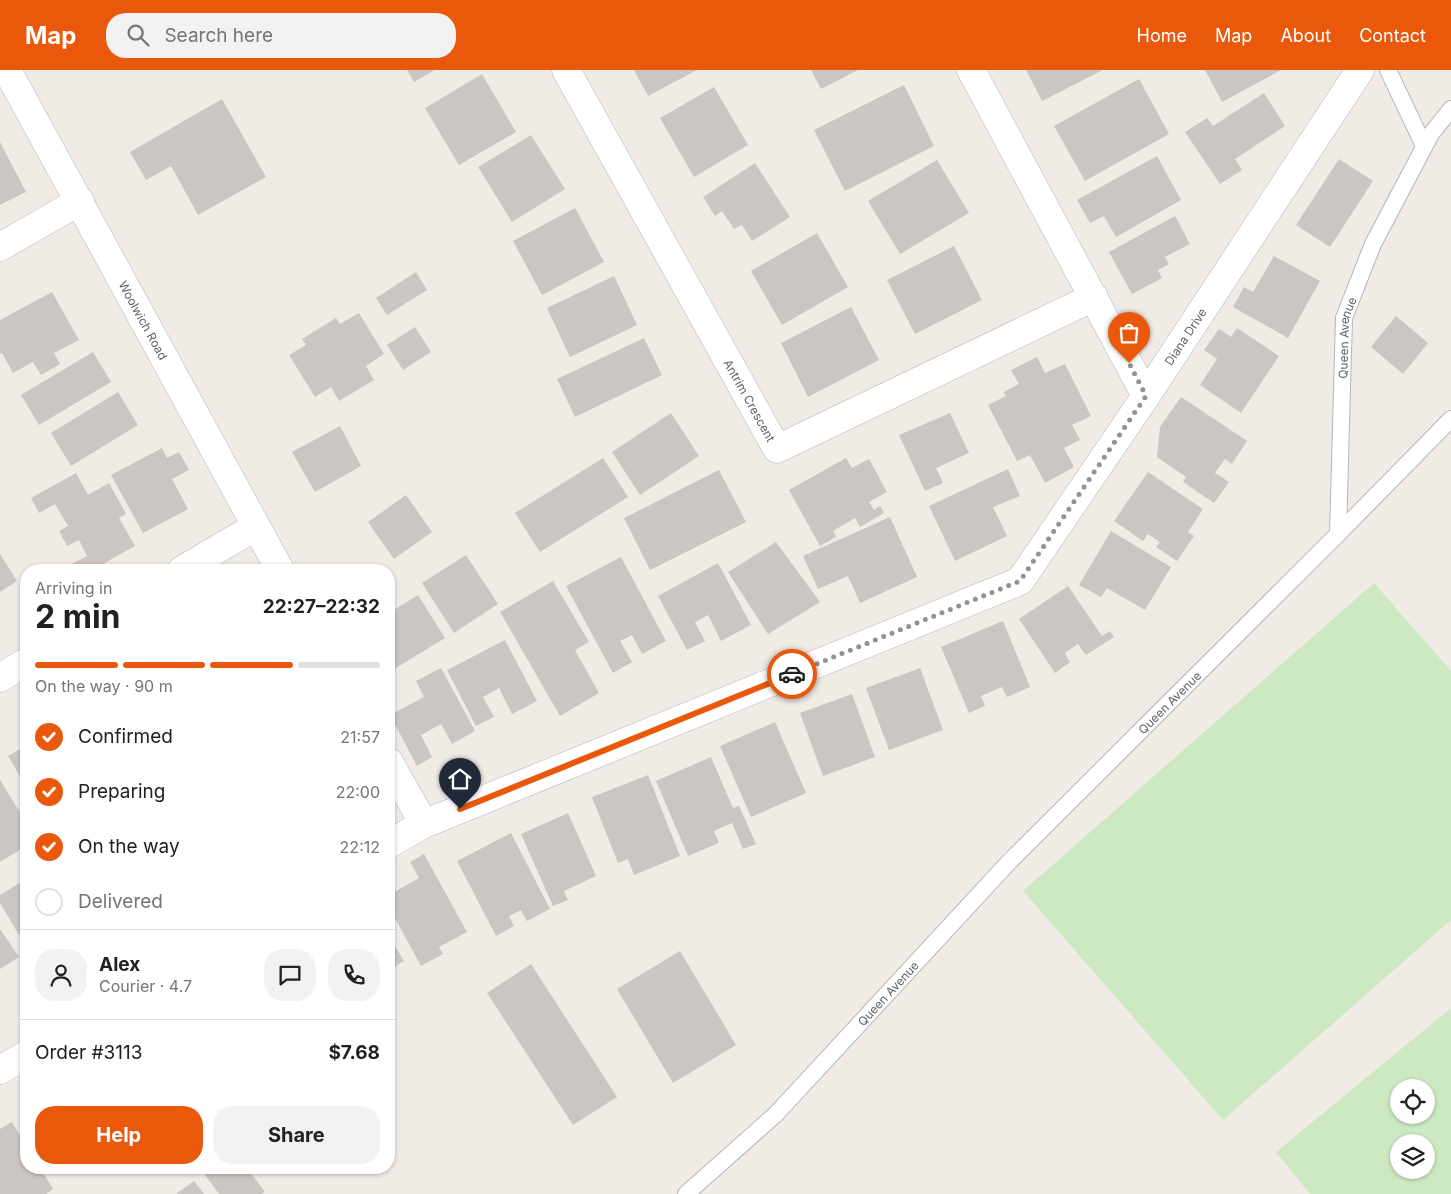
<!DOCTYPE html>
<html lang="en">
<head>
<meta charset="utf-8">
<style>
  :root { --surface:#fff; --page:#f2f2f2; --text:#202124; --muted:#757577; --line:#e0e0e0; --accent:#ea580c }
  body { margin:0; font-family:Inter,sans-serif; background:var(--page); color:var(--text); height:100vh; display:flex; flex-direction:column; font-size:19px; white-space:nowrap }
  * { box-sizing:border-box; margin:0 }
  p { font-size:16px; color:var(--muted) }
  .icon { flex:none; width:28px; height:28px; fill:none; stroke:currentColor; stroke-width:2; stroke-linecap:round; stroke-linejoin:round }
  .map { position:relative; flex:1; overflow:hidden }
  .details { position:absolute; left:20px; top:494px; width:375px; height:610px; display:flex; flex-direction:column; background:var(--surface); border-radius:20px; box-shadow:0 1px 4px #0004 }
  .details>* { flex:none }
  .fabs { position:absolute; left:1390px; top:1009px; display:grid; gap:10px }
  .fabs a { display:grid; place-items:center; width:45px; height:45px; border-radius:50%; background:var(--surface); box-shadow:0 1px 4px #0004; font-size:25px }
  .pin { position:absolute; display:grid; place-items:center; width:42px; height:42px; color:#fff; margin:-51px -21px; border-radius:50% 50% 50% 0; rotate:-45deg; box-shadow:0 0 5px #0007 }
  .pin .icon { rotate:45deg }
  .courier { position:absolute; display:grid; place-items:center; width:50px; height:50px; margin:-25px; border:4px solid #ea580c; border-radius:50%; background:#fff; color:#222; box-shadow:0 1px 6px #0007 }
  .summary em { font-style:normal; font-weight:700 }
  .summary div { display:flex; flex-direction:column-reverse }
  .summary { display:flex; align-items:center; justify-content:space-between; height:85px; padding:0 15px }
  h1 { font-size:32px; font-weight:700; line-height:38px }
  .bar { display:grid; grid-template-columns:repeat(4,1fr); gap:8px 5px; align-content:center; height:60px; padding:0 15px }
  .bar i { height:6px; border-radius:4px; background:var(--line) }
  .bar .current { background:var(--accent) }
  .bar p { grid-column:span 4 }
  .line { display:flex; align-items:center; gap:12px; padding:0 15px; border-top:1px solid var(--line) }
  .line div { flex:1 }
  .round { display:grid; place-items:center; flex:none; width:52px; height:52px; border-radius:20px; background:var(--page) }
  ol { padding:0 15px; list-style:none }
  li { display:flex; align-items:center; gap:15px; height:55px }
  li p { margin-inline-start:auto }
  li .icon { padding:5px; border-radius:50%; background:var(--accent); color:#fff; stroke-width:4 }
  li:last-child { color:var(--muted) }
  li i { width:28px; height:28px; border:2px solid var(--line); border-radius:50% }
  .button { display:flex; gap:10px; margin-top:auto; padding:10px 15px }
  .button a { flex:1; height:58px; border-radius:20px; background:var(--accent); color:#fff; font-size:20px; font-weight:700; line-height:58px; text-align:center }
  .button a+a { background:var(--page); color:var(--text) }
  header { display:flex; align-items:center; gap:30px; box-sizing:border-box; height:70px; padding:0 25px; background:var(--accent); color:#fff }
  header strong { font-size:24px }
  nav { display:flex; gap:28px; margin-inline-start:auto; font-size:18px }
  .search { width:350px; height:45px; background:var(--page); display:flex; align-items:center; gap:12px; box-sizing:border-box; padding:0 18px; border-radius:20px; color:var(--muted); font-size:19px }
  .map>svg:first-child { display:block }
</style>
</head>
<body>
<header>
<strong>Map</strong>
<div class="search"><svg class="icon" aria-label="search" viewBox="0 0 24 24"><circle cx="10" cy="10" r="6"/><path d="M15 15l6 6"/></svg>Search here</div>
<nav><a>Home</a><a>Map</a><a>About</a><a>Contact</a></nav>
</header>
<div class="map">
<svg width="1451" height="1124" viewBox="0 0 1451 1124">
  <rect width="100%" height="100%" fill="#f1ebe6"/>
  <g fill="#cce9c1" fill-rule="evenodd">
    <path d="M 1374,513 L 1451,601 L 1451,850 L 1223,1050 L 1023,821 Z"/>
    <path d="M 1451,938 L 1451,1124 L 1310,1124 L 1276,1082 ZM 1399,1018 L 1426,1018 L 1426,1045 L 1399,1045 ZM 1399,1072 L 1426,1072 L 1426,1100 L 1399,1100 Z"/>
  </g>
  <g fill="#ccc6c3">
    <path d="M 407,0 L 435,0 L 414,12 Z"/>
    <path d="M 634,0 L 697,0 L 648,26 Z"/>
    <path d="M 811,0 L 858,0 L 821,19 Z"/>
    <path d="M 1026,0 L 1103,0 L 1042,31 Z"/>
    <path d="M 1205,0 L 1281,0 L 1222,32 Z"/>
    <path d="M 482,4 L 516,62 L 459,95 L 425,38 Z"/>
    <path d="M 1139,9 L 1169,64 L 1085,111 L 1054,56 Z"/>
    <path d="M 904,15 L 934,76 L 845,121 L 814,60 Z"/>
    <path d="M 714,17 L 748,75 L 694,107 L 660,48 Z"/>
    <path d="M 1264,23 L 1285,56 L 1235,89 L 1242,100 L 1220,114 L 1185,62 L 1207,48 L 1213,56 Z"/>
    <path d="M 222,29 L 266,107 L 198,145 L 171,96 L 146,110 L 130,82 Z"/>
    <path d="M 531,65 L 565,119 L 512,152 L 478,97 Z"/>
    <path d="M 0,72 L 26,122 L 0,135 Z"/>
    <path d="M 1157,86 L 1181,130 L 1116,167 L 1104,146 L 1090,153 L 1077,130 Z"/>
    <path d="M 1339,89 L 1373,111 L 1330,177 L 1296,155 Z"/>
    <path d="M 937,90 L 969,143 L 900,184 L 868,131 Z"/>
    <path d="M 755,93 L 790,147 L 752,171 L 742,155 L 734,159 L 722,141 L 715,146 L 703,127 Z"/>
    <path d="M 575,138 L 604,192 L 542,225 L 513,171 Z"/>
    <path d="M 1175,146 L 1190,174 L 1165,187 L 1169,194 L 1158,200 L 1162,208 L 1132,224 L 1109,182 Z"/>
    <path d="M 817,163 L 848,217 L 782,255 L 751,201 Z"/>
    <path d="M 954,176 L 982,230 L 915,264 L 887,210 Z"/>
    <path d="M 1274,186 L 1320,211 L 1288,268 L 1233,237 L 1244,217 L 1253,222 Z"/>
    <path d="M 416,202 L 427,220 L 387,245 L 376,228 Z"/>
    <path d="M 614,206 L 637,255 L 570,287 L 547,238 Z"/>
    <path d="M 52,222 L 79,270 L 54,283 L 60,294 L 41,305 L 33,292 L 13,303 L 2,283 L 0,284 L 0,250 Z"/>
    <path d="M 851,237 L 879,290 L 808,327 L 781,273 Z"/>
    <path d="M 359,243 L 384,284 L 366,296 L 374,310 L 339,331 L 331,317 L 315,327 L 289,285 L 306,275 L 302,269 L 336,248 L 340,254 Z"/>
    <path d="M 1396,246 L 1428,273 L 1403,304 L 1371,277 Z"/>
    <path d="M 415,257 L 431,282 L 403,300 L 387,275 Z"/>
    <path d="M 1237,258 L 1279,286 L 1241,343 L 1200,315 L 1217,289 L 1204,280 L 1219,259 L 1231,267 Z"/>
    <path d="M 644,268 L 662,305 L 575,347 L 557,309 Z"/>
    <path d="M 93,282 L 111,312 L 39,355 L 21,325 Z"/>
    <path d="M 1037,287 L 1045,303 L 1065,294 L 1091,346 L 1072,355 L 1080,370 L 1064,378 L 1074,397 L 1045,413 L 1030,385 L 1017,391 L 988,335 L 1006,326 L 1004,322 L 1019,314 L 1011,300 Z"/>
    <path d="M 118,322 L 138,355 L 71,396 L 51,363 Z"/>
    <path d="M 1181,327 L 1247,371 L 1232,394 L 1225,389 L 1215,403 L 1229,412 L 1214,433 L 1183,412 L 1186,407 L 1157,387 L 1160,357 Z"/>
    <path d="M 671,343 L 699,386 L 640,425 L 612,382 Z"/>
    <path d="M 950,343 L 969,383 L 936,398 L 943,413 L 925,421 L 899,365 Z"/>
    <path d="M 340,356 L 361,396 L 315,422 L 292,382 Z"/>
    <path d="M 162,378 L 167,388 L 179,382 L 189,400 L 172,409 L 188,439 L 143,463 L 111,405 Z"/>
    <path d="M 603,388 L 628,427 L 540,482 L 515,443 Z"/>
    <path d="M 846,388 L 852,398 L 869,389 L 887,422 L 869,432 L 874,440 L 880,436 L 884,443 L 860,457 L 855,448 L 833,461 L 836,467 L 820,476 L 789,420 Z"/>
    <path d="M 1008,399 L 1020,426 L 993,437 L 1007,466 L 955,491 L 929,436 Z"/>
    <path d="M 719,400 L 746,452 L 650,500 L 624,448 Z"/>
    <path d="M 1148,402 L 1203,439 L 1188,462 L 1194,466 L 1177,491 L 1156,477 L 1160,472 L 1148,464 L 1143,471 L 1114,451 Z"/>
    <path d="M 76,403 L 88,425 L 109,413 L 126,444 L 119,448 L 135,476 L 92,500 L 71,500 L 68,496 L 87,486 L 79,470 L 67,476 L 59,461 L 68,456 L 55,434 L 39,443 L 31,428 Z"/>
    <path d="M 406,425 L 432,462 L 394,489 L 368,452 Z"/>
    <path d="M 890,447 L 917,507 L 860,533 L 848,506 L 818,519 L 803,486 Z"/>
    <path d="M 1111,461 L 1171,497 L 1145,540 L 1107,518 L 1101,527 L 1079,515 Z"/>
    <path d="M 776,472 L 820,532 L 768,564 L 728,502 Z"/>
    <path d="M 0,484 L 17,511 L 0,522 Z"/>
    <path d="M 466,485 L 498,534 L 454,563 L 422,513 Z"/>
    <path d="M 621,487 L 666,571 L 642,584 L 632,565 L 620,571 L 632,592 L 613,603 L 566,516 Z"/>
    <path d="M 718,493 L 751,555 L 721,571 L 708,545 L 695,552 L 705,571 L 687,580 L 658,526 Z"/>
    <path d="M 553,511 L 589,572 L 575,580 L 599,623 L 560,646 L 500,542 Z"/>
    <path d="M 1068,516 L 1102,566 L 1110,561 L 1114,567 L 1086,585 L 1078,574 L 1065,583 L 1070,592 L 1055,603 L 1019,549 Z"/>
    <path d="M 418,525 L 445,568 L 391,601 L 389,598 L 389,543 Z"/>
    <path d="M 1003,551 L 1030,617 L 1007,627 L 1002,617 L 981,626 L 985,636 L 969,643 L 941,577 Z"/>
    <path d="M 505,570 L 537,631 L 512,644 L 499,618 L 483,627 L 494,647 L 476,656 L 447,600 Z"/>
    <path d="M 441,598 L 475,661 L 452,674 L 441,654 L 421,665 L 432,687 L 417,696 L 390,645 L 424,627 L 416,611 Z"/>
    <path d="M 920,598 L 943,660 L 889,680 L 866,618 Z"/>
    <path d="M 852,624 L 875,687 L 823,706 L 800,643 Z"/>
    <path d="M 775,652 L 806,723 L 751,747 L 720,676 Z"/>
    <path d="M 26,676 L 26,716 L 8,686 Z"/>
    <path d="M 711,687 L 733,738 L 739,736 L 756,774 L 743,779 L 732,753 L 714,761 L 719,773 L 688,786 L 656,711 Z"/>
    <path d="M 648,705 L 680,786 L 634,805 L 628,789 L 618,793 L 592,727 Z"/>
    <path d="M 0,710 L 26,752 L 26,776 L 0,792 Z"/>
    <path d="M 568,743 L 596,806 L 564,821 L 568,830 L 553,836 L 521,764 Z"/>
    <path d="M 511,763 L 550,839 L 527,851 L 521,840 L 509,846 L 514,856 L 496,866 L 457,791 Z"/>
    <path d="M 424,784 L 467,862 L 439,877 L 443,884 L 421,896 L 389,837 L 389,825 L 419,808 L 410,792 Z"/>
    <path d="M 26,809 L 26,861 L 19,865 L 0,833 L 0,825 Z"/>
    <path d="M 0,859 L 19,887 L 0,899 Z"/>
    <path d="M 389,866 L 404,891 L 389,900 Z"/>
    <path d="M 680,881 L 736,975 L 673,1013 L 617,919 Z"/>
    <path d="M 531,894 L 617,1027 L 573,1055 L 487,923 Z"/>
    <path d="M 12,1052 L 26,1075 L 26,1098 L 40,1098 L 53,1119 L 46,1124 L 0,1124 L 0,1059 Z"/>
    <path d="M 200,1098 L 247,1098 L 265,1122 L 261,1124 L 219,1124 Z"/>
    <path d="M 194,1111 L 204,1124 L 176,1124 Z"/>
  </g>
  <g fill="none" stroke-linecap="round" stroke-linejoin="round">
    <g stroke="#b1b6b9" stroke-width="18">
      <g id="service">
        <path d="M 1388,0 L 1424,76"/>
        <path d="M 1338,464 L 1451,349"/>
        <path id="s1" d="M 686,1124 L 776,1044 L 1009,792 L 1338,464 L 1344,248 L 1373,174 L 1431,64 L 1451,39"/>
      </g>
    </g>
    <g stroke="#b1b6b9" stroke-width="29">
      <g id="minor">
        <path id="s2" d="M 7,0 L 280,500"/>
        <path id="s3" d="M 566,0 L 777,379 L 1094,227"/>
        <path d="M 971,0 L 1146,326"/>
        <path d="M 0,177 L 80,131"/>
        <path d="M 182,500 L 255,457"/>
        <path d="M 0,608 L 26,592"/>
        <path d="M 389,692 L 424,754"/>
        <path id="s4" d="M 389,774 L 424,754 L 1020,511 L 1146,326 L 1360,0"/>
        <path d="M 0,1000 L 26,985"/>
      </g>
    </g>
    <use href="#service" stroke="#fff" stroke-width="16"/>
    <use href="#minor" stroke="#fff" stroke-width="28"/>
  </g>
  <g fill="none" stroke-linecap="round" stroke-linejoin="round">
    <path stroke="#919393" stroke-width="5" stroke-dasharray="0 9" d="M 792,604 L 1020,511 L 1146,326 L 1129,293"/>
    <path stroke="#ea580c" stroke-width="6" d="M 460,739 L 792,604"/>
  </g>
  <g text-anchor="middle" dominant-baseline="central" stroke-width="4.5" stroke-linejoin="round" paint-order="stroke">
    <g font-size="12" fill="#5d6467" stroke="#fff">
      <text stroke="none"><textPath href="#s2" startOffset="285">Woolwich Road</textPath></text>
      <text stroke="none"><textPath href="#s4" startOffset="979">Diana Drive</textPath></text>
      <text stroke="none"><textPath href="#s1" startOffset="1125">Queen Avenue</textPath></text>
      <text stroke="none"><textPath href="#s3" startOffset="378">Antrim Crescent</textPath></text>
      <text stroke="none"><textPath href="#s1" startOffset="690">Queen Avenue</textPath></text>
      <text stroke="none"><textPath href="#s1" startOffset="285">Queen Avenue</textPath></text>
    </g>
  </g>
</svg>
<div class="fabs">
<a><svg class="icon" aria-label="locate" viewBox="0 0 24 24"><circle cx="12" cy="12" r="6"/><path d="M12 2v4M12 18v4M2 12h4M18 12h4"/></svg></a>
<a><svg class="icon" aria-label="layers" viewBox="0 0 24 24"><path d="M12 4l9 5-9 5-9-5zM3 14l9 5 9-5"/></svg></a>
</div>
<div class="pin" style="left:1129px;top:293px;background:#ea580c"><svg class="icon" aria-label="bag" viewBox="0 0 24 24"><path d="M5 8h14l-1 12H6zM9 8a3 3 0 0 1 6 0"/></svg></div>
<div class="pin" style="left:460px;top:739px;background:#1f2937"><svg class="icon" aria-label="home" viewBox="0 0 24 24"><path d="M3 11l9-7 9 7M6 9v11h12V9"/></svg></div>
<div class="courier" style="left:792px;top:604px"><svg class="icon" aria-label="car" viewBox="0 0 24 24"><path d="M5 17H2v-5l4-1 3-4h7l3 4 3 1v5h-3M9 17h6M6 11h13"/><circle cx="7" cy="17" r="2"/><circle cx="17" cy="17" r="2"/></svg></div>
<section class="details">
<div class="summary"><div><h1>2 min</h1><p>Arriving in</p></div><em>22:27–22:32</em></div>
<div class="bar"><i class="current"></i><i class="current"></i><i class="current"></i><i></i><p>On the way · 90 m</p></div>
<ol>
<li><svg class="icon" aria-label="check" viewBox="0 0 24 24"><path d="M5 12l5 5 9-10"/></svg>Confirmed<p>21:57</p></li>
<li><svg class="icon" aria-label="check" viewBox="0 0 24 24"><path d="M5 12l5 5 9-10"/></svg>Preparing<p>22:00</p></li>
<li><svg class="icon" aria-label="check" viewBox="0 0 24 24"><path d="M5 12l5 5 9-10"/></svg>On the way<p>22:12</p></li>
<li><i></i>Delivered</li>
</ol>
<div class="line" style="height:90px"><a class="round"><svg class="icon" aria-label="person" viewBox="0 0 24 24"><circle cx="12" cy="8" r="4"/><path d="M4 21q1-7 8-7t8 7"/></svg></a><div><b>Alex</b><p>Courier · 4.7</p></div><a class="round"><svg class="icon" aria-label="chat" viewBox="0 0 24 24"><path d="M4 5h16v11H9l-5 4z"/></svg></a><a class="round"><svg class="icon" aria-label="phone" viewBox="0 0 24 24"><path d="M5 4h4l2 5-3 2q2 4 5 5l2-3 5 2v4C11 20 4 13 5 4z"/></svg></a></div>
<div class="line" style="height:65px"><div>Order #3113</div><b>$7.68</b></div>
<div class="button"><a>Help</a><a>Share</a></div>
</section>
</div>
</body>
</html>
